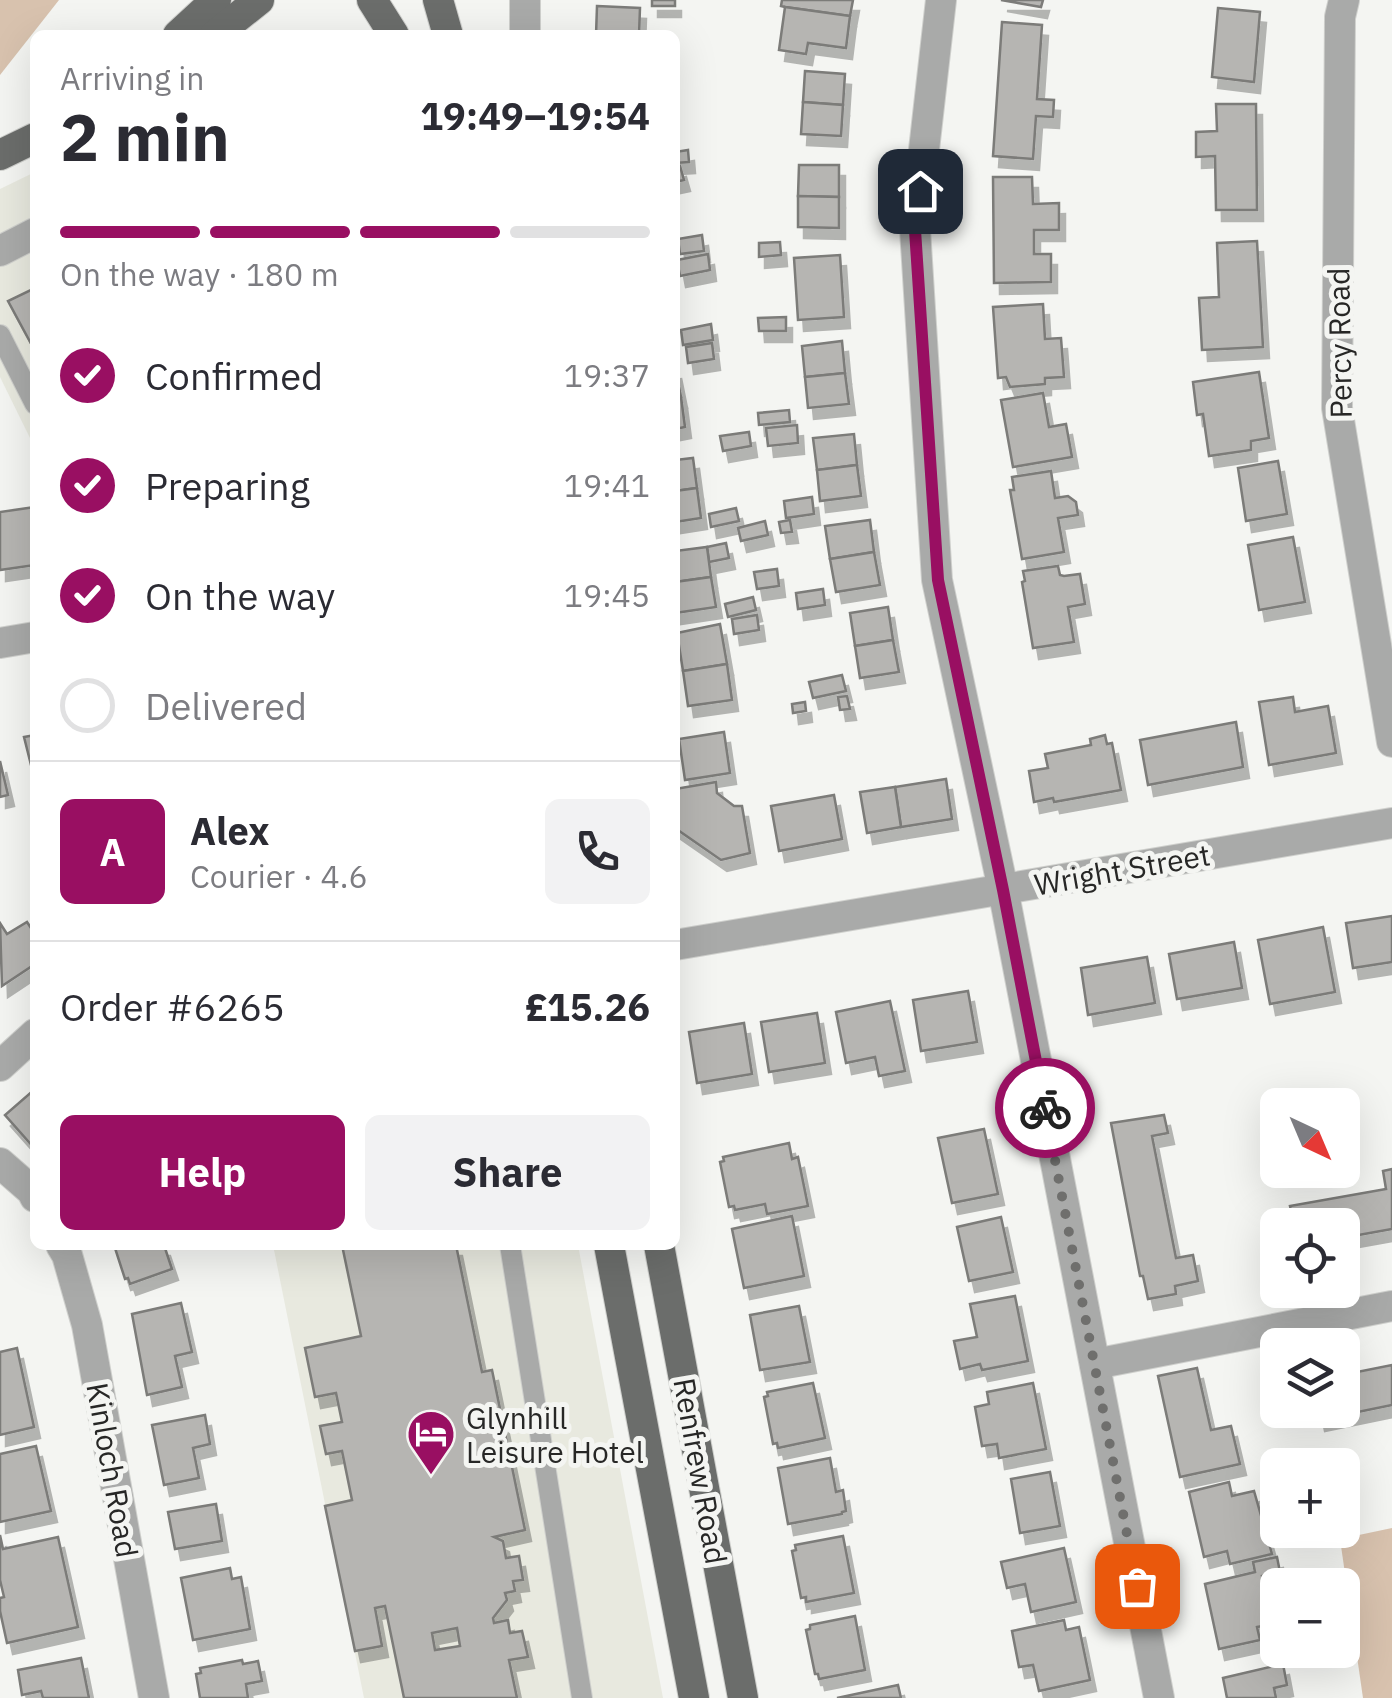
<!DOCTYPE html>
<html lang="en">
<head>
<meta charset="utf-8">
<style>
  :root { --surface:#fff; --page:#f2f2f3; --text:#2b2b33; --muted:#7c7c81; --line:#e1e1e2; --accent:#990f62 }
  body { margin:0; font-family:"IBM Plex Sans",sans-serif; background:var(--page); color:var(--text); height:100vh; display:flex; flex-direction:column; font-size:38px; white-space:nowrap }
  * { box-sizing:border-box; margin:0 }
  p { font-size:32px; color:var(--muted) }
  .icon { flex:none; width:55px; height:55px; fill:none; stroke:currentColor; stroke-width:2; stroke-linecap:round; stroke-linejoin:round }
  .map { position:relative; flex:1; overflow:hidden }
  .details { position:absolute; left:30px; top:30px; width:650px; height:1220px; display:flex; flex-direction:column; background:var(--surface); border-radius:15px; box-shadow:0 10px 40px #0002 }
  .details>* { flex:none }
  .needle { width:65px; rotate:136deg }
  .controls { position:absolute; left:1260px; top:1088px; display:grid; gap:20px }
  .controls a { display:grid; place-items:center; width:100px; height:100px; border-radius:15px; background:var(--surface); box-shadow:0 10px 40px #0002; font-size:50px }
  .pin { position:absolute; display:grid; place-items:center; width:85px; height:85px; color:#fff; margin:-42px; border-radius:20px; box-shadow:0 5px 15px #0006 }
  .courier { position:absolute; display:grid; place-items:center; width:100px; height:100px; margin:-50px; border:8px solid #990f62; border-radius:50%; background:#fff; color:#222; box-shadow:0 2px 12px #0007 }
  .summary em { font-style:normal; font-weight:700 }
  .summary div { display:flex; flex-direction:column-reverse }
  .summary { display:flex; align-items:center; justify-content:space-between; height:170px; padding:0 30px }
  h1 { font-size:65px; font-weight:700; line-height:75px }
  .bar { display:grid; grid-template-columns:repeat(4,1fr); gap:15px 10px; align-content:center; height:120px; padding:0 30px }
  .bar i { height:12px; border-radius:8px; background:var(--line) }
  .bar .active { background:var(--accent) }
  .bar p { grid-column:span 4 }
  .line { display:flex; align-items:center; gap:25px; padding:0 30px; border-top:2px solid var(--line) }
  .line div { flex:1 }
  .round { display:grid; place-items:center; flex:none; width:105px; height:105px; border-radius:15px; background:var(--page) }
  ol { padding:0 30px; list-style:none }
  li { display:flex; align-items:center; gap:30px; height:110px }
  li p { margin-inline-start:auto }
  li .icon { padding:10px; border-radius:50%; background:var(--accent); color:#fff; stroke-width:4 }
  li:last-child { color:var(--muted) }
  li i { width:55px; height:55px; border:5px solid var(--line); border-radius:50% }
  .cta { display:flex; gap:20px; margin-top:auto; padding:20px 30px }
  .cta a { flex:1; height:115px; border-radius:15px; background:var(--accent); color:#fff; font-size:40px; font-weight:700; line-height:115px; text-align:center }
  .cta a+a { background:var(--page); color:var(--text) }
  .map>svg:first-child { display:block }
</style>
</head>
<body>
<div class="map">
<svg width="1392" height="1698" viewBox="0 0 1392 1698">
  <defs>
    <filter id="shadow"><feDropShadow dx="6" dy="11" stdDeviation="0" flood-color="#0004"/></filter>
  </defs>
  <rect width="100%" height="100%" fill="#f4f5f2"/>
  <g fill="#e8e9df">
    <path d="M 35,172 L 35,438 L 30,438 L 0,377 L 0,189 Z"/>
    <path d="M 273,1245 L 578,1245 L 663,1698 L 364,1698 Z"/>
  </g>
  <g fill="#d8c2ae">
    <path d="M 0,0 L 59,0 L 0,75 Z"/>
    <path d="M 1392,1528 L 1392,1698 L 1363,1698 L 1340,1539 Z"/>
  </g>
  <g fill="#b6b5b2" stroke="#7c7b79" stroke-width="2.5" fill-rule="evenodd" filter="url(#shadow)">
    <rect x="652" y="0" width="23" height="6"/>
    <path d="M 782,0 L 853,0 L 850,16 L 785,7 L 781,6 Z"/>
    <path d="M 1001,0 L 1043,0 L 1041,7 Z"/>
    <path d="M 597,6 L 640,8 L 639,35 L 596,35 Z"/>
    <path d="M 785,7 L 850,16 L 846,48 L 808,43 L 806,54 L 779,50 Z"/>
    <path d="M 1218,8 L 1260,12 L 1254,82 L 1212,77 Z"/>
    <path d="M 1002,22 L 1042,25 L 1037,99 L 1054,100 L 1053,117 L 1036,116 L 1033,159 L 993,156 Z"/>
    <path d="M 805,71 L 845,74 L 843,105 L 803,102 Z"/>
    <path d="M 803,102 L 843,105 L 841,136 L 801,134 Z"/>
    <path d="M 1216,104 L 1256,104 L 1257,210 L 1216,210 L 1215,156 L 1196,157 L 1196,132 L 1217,131 Z"/>
    <path d="M 688,150 L 689,162 L 675,163 L 675,152 Z"/>
    <path d="M 799,165 L 839,165 L 839,197 L 798,196 Z"/>
    <path d="M 680,166 L 684,180 L 675,182 L 675,167 Z"/>
    <path d="M 993,177 L 1032,177 L 1033,204 L 1059,203 L 1059,230 L 1034,230 L 1034,254 L 1051,254 L 1051,282 L 994,283 Z"/>
    <path d="M 798,196 L 839,197 L 839,228 L 798,227 Z"/>
    <path d="M 702,235 L 704,251 L 680,254 L 678,239 Z"/>
    <path d="M 1257,241 L 1263,347 L 1202,350 L 1199,298 L 1219,297 L 1217,243 Z"/>
    <path d="M 780,242 L 781,255 L 759,257 L 759,243 Z"/>
    <path d="M 708,254 L 710,270 L 680,276 L 677,260 Z"/>
    <path d="M 840,255 L 844,317 L 798,320 L 794,258 Z"/>
    <path d="M 35,288 L 35,351 L 8,301 Z"/>
    <path d="M 1043,304 L 1045,339 L 1061,338 L 1064,377 L 1045,378 L 1045,384 L 1010,387 L 1006,377 L 998,378 L 993,307 Z"/>
    <path d="M 786,317 L 786,331 L 759,331 L 758,318 Z"/>
    <path d="M 711,324 L 713,340 L 683,345 L 681,330 Z"/>
    <path d="M 842,341 L 845,373 L 805,377 L 802,346 Z"/>
    <path d="M 712,343 L 714,359 L 688,363 L 686,347 Z"/>
    <path d="M 675,367 L 681,397 L 675,398 Z"/>
    <path d="M 1259,372 L 1269,438 L 1251,441 L 1251,450 L 1209,456 L 1203,414 L 1197,415 L 1193,382 Z"/>
    <path d="M 845,373 L 849,404 L 808,408 L 805,377 Z"/>
    <path d="M 1043,393 L 1049,427 L 1066,424 L 1072,457 L 1013,467 L 1001,400 Z"/>
    <path d="M 681,397 L 685,427 L 675,429 L 675,398 Z"/>
    <path d="M 789,410 L 790,422 L 759,425 L 758,413 Z"/>
    <path d="M 797,425 L 798,443 L 768,446 L 766,428 Z"/>
    <path d="M 749,432 L 751,446 L 723,451 L 720,436 Z"/>
    <path d="M 854,434 L 857,465 L 817,470 L 813,438 Z"/>
    <path d="M 693,458 L 697,488 L 675,491 L 675,460 Z"/>
    <path d="M 1278,461 L 1287,514 L 1246,521 L 1238,468 Z"/>
    <path d="M 857,465 L 861,496 L 820,501 L 817,470 Z"/>
    <path d="M 1051,471 L 1055,498 L 1068,496 L 1076,502 L 1078,515 L 1058,518 L 1064,552 L 1022,559 L 1010,490 L 1014,490 L 1012,477 Z"/>
    <path d="M 697,488 L 701,518 L 675,522 L 675,491 Z"/>
    <path d="M 812,497 L 814,514 L 786,518 L 784,501 Z"/>
    <path d="M 35,507 L 35,565 L 0,570 L 0,512 Z"/>
    <path d="M 736,508 L 739,521 L 711,527 L 709,514 Z"/>
    <path d="M 790,520 L 792,532 L 781,533 L 779,522 Z"/>
    <path d="M 870,520 L 874,552 L 830,559 L 825,526 Z"/>
    <path d="M 765,521 L 768,535 L 741,541 L 738,528 Z"/>
    <path d="M 1293,537 L 1305,602 L 1259,610 L 1248,545 Z"/>
    <path d="M 726,543 L 729,558 L 709,562 L 707,547 Z"/>
    <path d="M 707,547 L 711,577 L 675,582 L 675,551 Z"/>
    <path d="M 874,552 L 880,585 L 836,592 L 830,559 Z"/>
    <path d="M 1058,566 L 1060,575 L 1064,576 L 1080,574 L 1085,604 L 1068,607 L 1074,642 L 1033,648 L 1022,582 L 1025,581 L 1023,571 Z"/>
    <path d="M 777,569 L 779,586 L 757,589 L 754,572 Z"/>
    <path d="M 711,577 L 716,607 L 675,613 L 675,582 Z"/>
    <path d="M 823,589 L 825,605 L 798,609 L 796,593 Z"/>
    <path d="M 753,597 L 756,610 L 728,617 L 725,604 Z"/>
    <path d="M 888,607 L 893,640 L 855,646 L 850,613 Z"/>
    <path d="M 757,615 L 759,630 L 734,634 L 732,619 Z"/>
    <path d="M 720,624 L 727,664 L 683,671 L 677,633 Z"/>
    <path d="M 893,640 L 899,672 L 860,678 L 855,646 Z"/>
    <path d="M 727,664 L 732,700 L 688,706 L 683,671 Z"/>
    <path d="M 842,675 L 846,691 L 813,698 L 809,682 Z"/>
    <path d="M 847,696 L 850,709 L 840,710 L 838,697 Z"/>
    <path d="M 1293,697 L 1295,712 L 1328,706 L 1336,753 L 1269,765 L 1259,702 Z"/>
    <path d="M 805,702 L 806,711 L 793,713 L 792,704 Z"/>
    <path d="M 1236,722 L 1243,767 L 1148,785 L 1140,740 Z"/>
    <path d="M 724,732 L 730,773 L 685,780 L 679,739 Z"/>
    <path d="M 35,735 L 35,773 L 33,773 L 24,737 Z"/>
    <path d="M 1105,735 L 1107,744 L 1112,743 L 1121,790 L 1054,802 L 1053,798 L 1034,802 L 1029,771 L 1048,768 L 1045,754 L 1091,745 L 1090,739 Z"/>
    <path d="M 0,761 L 8,795 L 0,797 Z"/>
    <path d="M 946,779 L 952,819 L 901,827 L 895,787 Z"/>
    <path d="M 716,782 L 717,793 L 734,806 L 742,806 L 750,853 L 721,860 L 675,828 L 675,789 Z"/>
    <path d="M 895,787 L 901,827 L 867,833 L 860,792 Z"/>
    <path d="M 834,795 L 842,839 L 779,851 L 771,806 Z"/>
    <path d="M 1392,916 L 1392,962 L 1353,968 L 1346,923 Z"/>
    <path d="M 27,922 L 35,934 L 35,964 L 2,986 L 0,923 L 7,934 Z"/>
    <path d="M 1323,927 L 1335,992 L 1270,1004 L 1258,940 Z"/>
    <path d="M 1234,942 L 1242,988 L 1177,999 L 1169,954 Z"/>
    <path d="M 1147,957 L 1155,1003 L 1088,1015 L 1081,968 Z"/>
    <path d="M 968,991 L 977,1042 L 921,1051 L 913,1000 Z"/>
    <path d="M 890,1001 L 905,1071 L 879,1076 L 875,1057 L 846,1063 L 836,1012 Z"/>
    <path d="M 817,1013 L 825,1063 L 769,1072 L 761,1022 Z"/>
    <path d="M 744,1023 L 752,1074 L 697,1083 L 689,1032 Z"/>
    <path d="M 35,1089 L 35,1149 L 5,1115 Z"/>
    <path d="M 1164,1115 L 1168,1133 L 1152,1136 L 1176,1258 L 1193,1255 L 1198,1281 L 1175,1286 L 1176,1294 L 1148,1299 L 1143,1276 L 1140,1276 L 1111,1123 Z"/>
    <path d="M 984,1129 L 998,1194 L 952,1203 L 938,1138 Z"/>
    <path d="M 789,1143 L 792,1159 L 798,1157 L 808,1206 L 767,1214 L 765,1204 L 735,1210 L 734,1206 L 729,1207 L 720,1162 L 724,1161 L 723,1157 Z"/>
    <path d="M 1392,1169 L 1392,1229 L 1342,1238 L 1342,1225 L 1294,1225 L 1290,1206 L 1386,1189 L 1383,1171 Z"/>
    <path d="M 792,1216 L 804,1276 L 744,1288 L 732,1229 Z"/>
    <path d="M 1001,1217 L 1013,1272 L 969,1281 L 957,1227 Z"/>
    <path d="M 114,1245 L 164,1245 L 172,1269 L 130,1284 L 128,1278 L 125,1279 Z"/>
    <path d="M 342,1245 L 456,1245 L 482,1372 L 492,1370 L 525,1530 L 494,1537 L 503,1541 L 506,1558 L 519,1556 L 523,1580 L 513,1581 L 515,1591 L 505,1593 L 507,1600 L 493,1618 L 494,1623 L 508,1620 L 510,1633 L 522,1631 L 528,1657 L 509,1660 L 517,1698 L 404,1698 L 385,1606 L 375,1608 L 382,1646 L 355,1651 L 325,1506 L 352,1500 L 342,1451 L 326,1454 L 320,1426 L 342,1422 L 336,1393 L 315,1397 L 305,1348 L 361,1336 ZM 457,1628 L 460,1646 L 435,1650 L 432,1633 Z"/>
    <path d="M 1015,1296 L 1028,1361 L 982,1370 L 980,1364 L 960,1369 L 954,1341 L 977,1337 L 970,1304 Z"/>
    <path d="M 181,1303 L 192,1352 L 175,1356 L 182,1387 L 147,1395 L 132,1314 Z"/>
    <path d="M 799,1306 L 810,1362 L 760,1370 L 750,1315 Z"/>
    <path d="M 17,1348 L 34,1427 L 0,1435 L 0,1352 Z"/>
    <path d="M 1392,1365 L 1392,1405 L 1319,1420 L 1317,1410 L 1342,1410 L 1342,1375 Z"/>
    <path d="M 1197,1368 L 1211,1430 L 1231,1426 L 1240,1464 L 1180,1477 L 1158,1376 Z"/>
    <path d="M 813,1383 L 825,1438 L 778,1448 L 777,1443 L 773,1444 L 764,1397 L 768,1396 L 767,1392 Z"/>
    <path d="M 1033,1383 L 1046,1449 L 999,1458 L 997,1444 L 982,1446 L 975,1407 L 989,1404 L 987,1392 Z"/>
    <path d="M 205,1415 L 210,1444 L 193,1448 L 199,1478 L 164,1485 L 152,1425 Z"/>
    <path d="M 36,1446 L 51,1511 L 0,1522 L 0,1454 Z"/>
    <path d="M 830,1458 L 836,1492 L 843,1490 L 846,1511 L 842,1512 L 842,1514 L 788,1524 L 778,1468 Z"/>
    <path d="M 1050,1472 L 1060,1526 L 1020,1533 L 1011,1479 Z"/>
    <path d="M 1229,1482 L 1232,1496 L 1254,1491 L 1272,1554 L 1230,1564 L 1227,1551 L 1204,1557 L 1189,1492 Z"/>
    <path d="M 216,1504 L 222,1541 L 175,1549 L 168,1512 Z"/>
    <path d="M 0,1535 L 3,1549 L 58,1537 L 78,1627 L 7,1643 L 0,1611 L 0,1598 L 4,1597 L 0,1580 Z"/>
    <path d="M 843,1536 L 854,1593 L 806,1602 L 806,1597 L 801,1598 L 792,1551 L 796,1550 L 795,1545 Z"/>
    <path d="M 1064,1548 L 1076,1602 L 1031,1612 L 1025,1584 L 1007,1588 L 1001,1562 Z"/>
    <path d="M 1277,1557 L 1280,1572 L 1262,1576 L 1273,1624 L 1257,1627 L 1260,1640 L 1219,1649 L 1205,1584 L 1255,1572 L 1253,1562 Z"/>
    <path d="M 230,1568 L 232,1579 L 241,1577 L 250,1629 L 193,1640 L 181,1578 Z"/>
    <path d="M 855,1616 L 865,1670 L 819,1679 L 818,1674 L 815,1674 L 806,1630 L 810,1629 L 810,1625 Z"/>
    <path d="M 1064,1620 L 1066,1630 L 1079,1627 L 1090,1680 L 1039,1691 L 1033,1665 L 1019,1667 L 1012,1631 Z"/>
    <path d="M 81,1658 L 89,1698 L 43,1698 L 41,1691 L 22,1695 L 18,1670 Z"/>
    <path d="M 242,1660 L 243,1664 L 258,1661 L 262,1681 L 246,1684 L 248,1698 L 200,1698 L 196,1674 L 201,1673 L 200,1668 Z"/>
    <path d="M 1283,1664 L 1287,1685 L 1274,1688 L 1276,1698 L 1227,1698 L 1223,1678 Z"/>
    <path d="M 898,1685 L 901,1698 L 837,1698 Z"/>
  </g>
  <g fill="none" stroke-linecap="round" stroke-linejoin="round">
    <g stroke="#cfd0cd" stroke-width="22">
      <g id="lane">
        <path d="M 0,335 L 35,404"/>
        <path d="M 510,1245 L 582,1698"/>
      </g>
    </g>
    <g stroke="#cfd0cd" stroke-width="32">
      <g id="street">
        <path d="M 941,0 L 915,229 L 937,580 L 1003,889 L 1159,1698"/>
        <path d="M 1344,0 L 1340,17 L 1337,408 L 1392,742"/>
        <path d="M 525,35 L 525,0"/>
        <path d="M 0,251 L 35,233"/>
        <path d="M 0,643 L 35,637"/>
        <path d="M 675,945 L 1392,823"/>
        <path d="M 0,1066 L 35,1034"/>
        <path d="M 0,1163 L 32,1191 L 35,1197"/>
        <path d="M 61,1245 L 67,1255 L 87,1325 L 154,1698"/>
        <path d="M 1095,1364 L 1392,1306"/>
      </g>
    </g>
    <g stroke="#cfd0cd" stroke-width="32">
      <g id="primary">
        <path d="M 372,0 L 394,35"/>
        <path d="M 438,0 L 448,35"/>
        <path d="M 178,35 L 216,0"/>
        <path d="M 215,35 L 259,0"/>
        <path d="M 0,155 L 35,138"/>
        <path d="M 609,1245 L 694,1698"/>
        <path d="M 659,1245 L 743,1698"/>
      </g>
    </g>
    <use href="#lane" stroke="#a9aaa9" stroke-width="20"/>
    <use href="#street" stroke="#a9aaa9" stroke-width="30"/>
    <use href="#primary" stroke="#6b6d6b" stroke-width="30"/>
  </g>
  <g fill="none" stroke-linecap="round" stroke-linejoin="round">
    <path stroke="#6f6f6d" stroke-width="10" stroke-dasharray="0 18" d="M 1045,1108 L 1137,1586"/>
    <path stroke="#990f62" stroke-width="12" d="M 920,191 L 915,230 L 938,580 L 1003,890 L 1045,1108"/>
  </g>
  <defs>
    <g id="hotel-pin" transform="scale(2.5)"><path d="M0 17L-7.5 6A9.5 9.5 0 1 1 7.5 6Z" fill="#990f62" stroke="#f4f5f2"/><path d="M-6-4.5h1.5V1H6V5H4.5V3h-9V5H-6ZM-4 0a1.8 1.8 0 1 1 3.6 0ZM.5 0V-2.5h3Q6-2.5 6 0Z" fill="#fff"/></g>
  </defs>
  <g fill-rule="evenodd">
    <use href="#hotel-pin" x="431" y="1434"/>
  </g>
  <g text-anchor="middle" dominant-baseline="central" stroke-width="10" stroke-linejoin="round" paint-order="stroke">
    <g font-size="30" fill="#272726" stroke="#f4f5f2">
      <text transform="translate(1339 343) rotate(-91)">Percy Road</text>
      <text transform="translate(1122 869) rotate(-10)">Wright Street</text>
      <text transform="translate(113 1470) rotate(80)">Kinloch Road</text>
      <text transform="translate(701 1471) rotate(80)">Renfrew Road</text>
    </g>
    <g font-size="30" fill="#272726" stroke="#f4f5f2" text-anchor="start">
      <text x="466" y="1417">Glynhill<tspan x="466" dy="34">Leisure Hotel</tspan></text>
    </g>
  </g>
</svg>
<div class="controls">
<a><svg class="needle" viewBox="-14 -14 28 28"><path d="M0-13l5 13h-10z" fill="#e53935"/><path d="M0 13l5-13h-10z" fill="#7c7c81"/></svg></a>
<a><svg class="icon" aria-label="locate" viewBox="0 0 24 24"><circle cx="12" cy="12" r="6"/><path d="M12 2v4M12 18v4M2 12h4M18 12h4"/></svg></a>
<a><svg class="icon" aria-label="layers" viewBox="0 0 24 24"><path d="M12 4l9 5-9 5-9-5zM3 14l9 5 9-5"/></svg></a>
<a>+</a>
<a>−</a>
</div>
<div class="pin" style="left:1137px;top:1586px;background:#ea580c"><svg class="icon" aria-label="bag" viewBox="0 0 24 24"><path d="M5 8h14l-1 12H6zM9 8a3 3 0 0 1 6 0"/></svg></div>
<div class="pin" style="left:920px;top:191px;background:#1f2937"><svg class="icon" aria-label="home" viewBox="0 0 24 24"><path d="M3 11l9-7 9 7M6 9v11h12V9"/></svg></div>
<div class="courier" style="left:1045px;top:1108px"><svg class="icon" aria-label="bike" viewBox="0 0 24 24"><circle cx="6" cy="16" r="4"/><circle cx="18" cy="16" r="4"/><path d="M6 16l4-8h5l3 8M10 8l3 8H6M13 5h3"/></svg></div>
<section class="details">
<div class="summary"><div><h1>2 min</h1><p>Arriving in</p></div><em>19:49–19:54</em></div>
<div class="bar"><i class="active"></i><i class="active"></i><i class="active"></i><i></i><p>On the way · 180 m</p></div>
<ol>
<li><svg class="icon" aria-label="check" viewBox="0 0 24 24"><path d="M5 12l5 5 9-10"/></svg>Confirmed<p>19:37</p></li>
<li><svg class="icon" aria-label="check" viewBox="0 0 24 24"><path d="M5 12l5 5 9-10"/></svg>Preparing<p>19:41</p></li>
<li><svg class="icon" aria-label="check" viewBox="0 0 24 24"><path d="M5 12l5 5 9-10"/></svg>On the way<p>19:45</p></li>
<li><i></i>Delivered</li>
</ol>
<div class="line" style="height:180px"><b class="round" style="background:var(--accent);color:#fff">A</b><div><b>Alex</b><p>Courier · 4.6</p></div><a class="round"><svg class="icon" aria-label="phone" viewBox="0 0 24 24"><path d="M5 4h4l2 5-3 2q2 4 5 5l2-3 5 2v4C11 20 4 13 5 4z"/></svg></a></div>
<div class="line" style="height:130px"><div>Order #6265</div><b>£15.26</b></div>
<div class="cta"><a>Help</a><a>Share</a></div>
</section>
</div>
</body>
</html>
